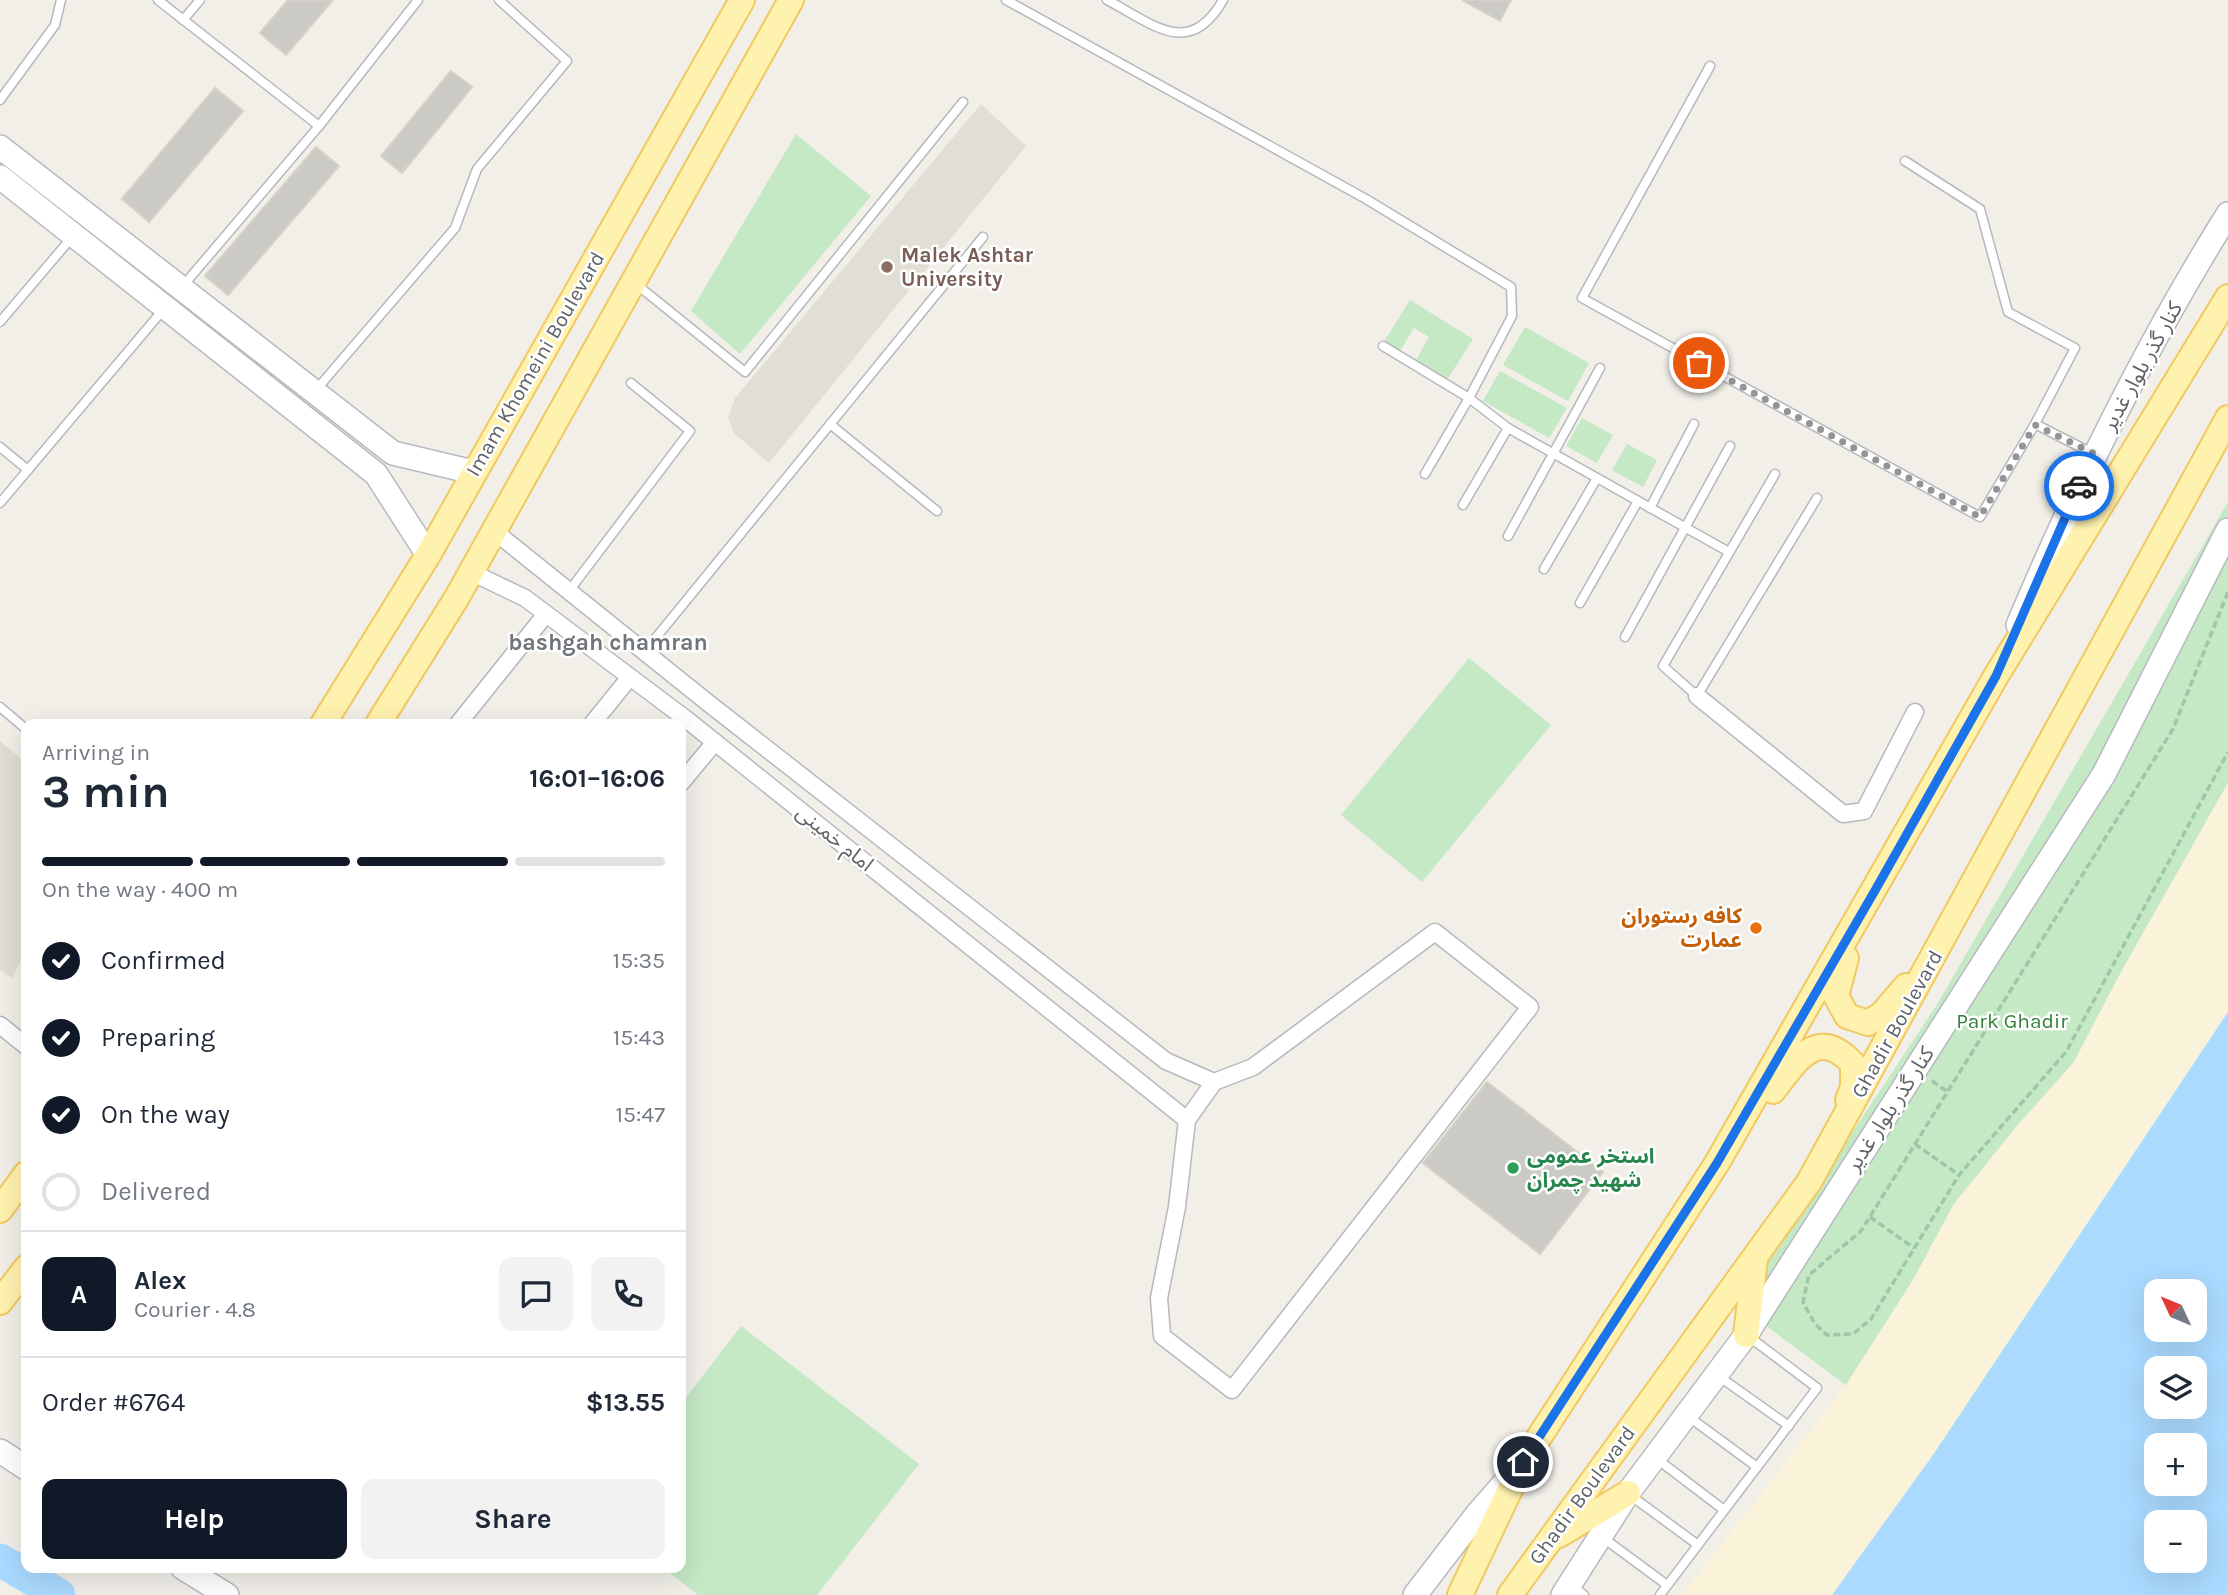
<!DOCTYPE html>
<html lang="en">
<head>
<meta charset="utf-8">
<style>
  :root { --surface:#fff; --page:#f2f2f3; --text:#1f2937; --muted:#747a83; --line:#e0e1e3; --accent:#111827 }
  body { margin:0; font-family:Karla,"Noto Sans Arabic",sans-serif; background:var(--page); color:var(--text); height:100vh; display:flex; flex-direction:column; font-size:26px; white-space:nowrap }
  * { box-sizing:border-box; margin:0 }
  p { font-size:23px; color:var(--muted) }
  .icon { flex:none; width:38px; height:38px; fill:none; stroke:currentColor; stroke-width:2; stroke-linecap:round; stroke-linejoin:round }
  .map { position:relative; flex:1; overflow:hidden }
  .details { position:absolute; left:21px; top:719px; width:665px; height:854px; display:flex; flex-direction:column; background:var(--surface); border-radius:14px; box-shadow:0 7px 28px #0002 }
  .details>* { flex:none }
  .needle { width:46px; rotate:314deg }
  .buttons { position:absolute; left:2144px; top:1279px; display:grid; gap:14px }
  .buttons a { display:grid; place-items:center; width:63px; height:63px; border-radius:14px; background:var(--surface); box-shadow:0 7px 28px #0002; font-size:35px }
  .pin { position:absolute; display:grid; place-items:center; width:60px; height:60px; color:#fff; margin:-30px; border:4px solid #fff; border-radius:50%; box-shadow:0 2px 7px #0007 }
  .courier { position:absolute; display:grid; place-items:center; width:70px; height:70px; margin:-35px; border:5px solid #1a73e8; border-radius:50%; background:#fff; color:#222; box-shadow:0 2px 9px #0007 }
  .overview em { font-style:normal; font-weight:700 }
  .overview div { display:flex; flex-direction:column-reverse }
  .overview { display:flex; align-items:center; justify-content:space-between; height:119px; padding:0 21px }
  h1 { font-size:46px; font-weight:700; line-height:52px }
  .bar { display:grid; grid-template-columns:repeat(4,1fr); gap:10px 7px; align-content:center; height:84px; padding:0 21px }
  .bar i { height:9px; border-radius:5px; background:var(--line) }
  .bar .active { background:var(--accent) }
  .bar p { grid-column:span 4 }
  .line { display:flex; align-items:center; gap:18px; padding:0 21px; border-top:2px solid var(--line) }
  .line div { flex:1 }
  .round { display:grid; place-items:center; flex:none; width:74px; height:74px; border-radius:14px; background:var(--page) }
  ol { padding:0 21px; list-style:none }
  li { display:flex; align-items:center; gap:21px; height:77px }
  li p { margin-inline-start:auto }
  li .icon { padding:7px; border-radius:50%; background:var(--accent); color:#fff; stroke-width:4 }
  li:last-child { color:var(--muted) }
  li i { width:38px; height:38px; border:4px solid var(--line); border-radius:50% }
  .button { display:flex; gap:14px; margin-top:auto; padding:14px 21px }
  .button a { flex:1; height:80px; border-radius:14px; background:var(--accent); color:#fff; font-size:28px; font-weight:700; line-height:80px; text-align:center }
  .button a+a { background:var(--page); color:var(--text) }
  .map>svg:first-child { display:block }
</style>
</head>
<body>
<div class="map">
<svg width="2228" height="1595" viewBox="0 0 2228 1595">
  <rect width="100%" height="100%" fill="#f1efe8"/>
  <g fill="#e1ded6">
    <path d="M 981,104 L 1026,146 L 769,463 L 734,433 L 728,418 L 735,398 Z"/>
    <path d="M 0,741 L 26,763 L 26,950 L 12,978 L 0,970 Z"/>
  </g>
  <g fill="#c5e8c5">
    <path d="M 796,134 L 871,196 L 740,354 L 691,311 Z"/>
    <path d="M 1410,300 L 1473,339 L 1445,383 L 1414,364 L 1429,337 L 1414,328 L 1398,354 L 1382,345 Z"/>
    <path d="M 1525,327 L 1589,363 L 1568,401 L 1503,365 Z"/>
    <path d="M 1500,371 L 1567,408 L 1549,438 L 1483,401 Z"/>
    <path d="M 1582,418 L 1613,435 L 1597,463 L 1566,446 Z"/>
    <path d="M 1627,444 L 1657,460 L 1643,487 L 1612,470 Z"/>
    <path d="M 2228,502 L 2228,783 L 2120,974 L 2074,1062 L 2017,1126 L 1954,1204 L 1913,1280 L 1846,1385 L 1738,1305 L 1936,1006 Z"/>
    <path d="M 1469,658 L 1551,725 L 1422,882 L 1341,815 Z"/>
    <path d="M 741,1326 L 919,1464 L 817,1595 L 698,1595 L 663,1568 L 681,1568 L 681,1404 Z"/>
  </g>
  <path fill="#fbf3d9" d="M 2228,783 L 2228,1012 L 1933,1455 L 1832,1595 L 1682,1595 L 1846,1385 L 1913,1280 L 1954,1204 L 2017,1126 L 2074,1062 L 2120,974 Z"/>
  <path fill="#aadaff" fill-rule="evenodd" d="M 2228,1012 L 2228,1595 L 1832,1595 L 1933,1455 ZM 2156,1292 L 2194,1292 L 2194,1330 L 2156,1330 ZM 2156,1368 L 2194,1368 L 2194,1407 L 2156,1407 ZM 2156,1446 L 2194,1446 L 2194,1484 L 2156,1484 ZM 2156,1522 L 2194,1522 L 2194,1561 L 2156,1561 Z"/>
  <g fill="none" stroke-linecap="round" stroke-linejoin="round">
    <path stroke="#aadaff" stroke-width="33" d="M 0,1560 L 59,1595"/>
  </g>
  <g fill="#cccac5" stroke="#d6d1c6" stroke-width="2">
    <path d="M 288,0 L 333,0 L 286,55 L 260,33 Z"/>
    <path d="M 1462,0 L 1511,0 L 1500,21 Z"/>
    <path d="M 451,71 L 472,87 L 402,173 L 381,156 Z"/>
    <path d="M 215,88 L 243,111 L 149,222 L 122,199 Z"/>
    <path d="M 316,147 L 339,166 L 228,295 L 205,276 Z"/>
    <path d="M 1487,1082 L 1603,1172 L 1540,1254 L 1423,1163 Z"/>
  </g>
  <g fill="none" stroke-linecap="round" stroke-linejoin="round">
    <g stroke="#b5b8bc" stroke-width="11">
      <g id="lane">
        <path d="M 158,0 L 319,126"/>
        <path d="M 1006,0 L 1366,199 L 1511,287 L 1512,316 L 1469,398 L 1508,428 L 1729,552"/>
        <path d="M 1107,0 C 1152,23 1189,60 1223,0"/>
        <path d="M 183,20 L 200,0"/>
        <path d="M 1710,66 L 1582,298 L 1980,517 L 2035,424"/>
        <path d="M 0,100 L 55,25 L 61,0"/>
        <path d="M 1905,161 L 1980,209 L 2008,312 L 2075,348 L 2035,424 L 2092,453"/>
        <path d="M 636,284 L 745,372 L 963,102"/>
        <path d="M 182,287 L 319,126 L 418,0"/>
        <path d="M 0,322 L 73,236"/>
        <path d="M 1383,346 L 1469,398 L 1425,474"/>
        <path d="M 316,390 L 455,228 L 477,169 L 567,61 L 499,0"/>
        <path d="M 830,424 L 937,511"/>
        <path d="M 0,447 L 28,470"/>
        <path d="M 1775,474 L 1663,666 L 1697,696 L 1817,498"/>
        <path d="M 0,503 L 163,310"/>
        <path d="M 1463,505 L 1508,428"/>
        <path d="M 1650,508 L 1694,424"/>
        <path d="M 1508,536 L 1600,368"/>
        <path d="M 1544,569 L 1597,478"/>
        <path d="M 569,591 L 690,431 L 631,383"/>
        <path d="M 1580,603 L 1638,501"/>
        <path d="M 1625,637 L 1730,446"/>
        <path d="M 645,651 L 983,237"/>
        <path d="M 0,707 L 26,729"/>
        <path d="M 1717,1375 L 1789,1426"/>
        <path d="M 1689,1417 L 1757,1467"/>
        <path d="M 1657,1459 L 1724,1510"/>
        <path d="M 1630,1495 L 1698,1545"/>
        <path d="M 1602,1537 L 1667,1585"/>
        <path d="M 1572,1586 L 1584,1595"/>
        <path d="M 1660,1595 L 1817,1388 L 1748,1336"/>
      </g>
    </g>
    <g stroke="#b5b8bc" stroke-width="19">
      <g id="street">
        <path d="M 494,531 L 707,702 L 1166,1061 L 1214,1082"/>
        <path d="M 471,572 L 525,598 L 686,719 L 1187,1120"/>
        <path d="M 1697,696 L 1843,814 L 1864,811 L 1915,712"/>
        <path d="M 458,724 L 546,614"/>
        <path d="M 592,724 L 630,677"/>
        <path d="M 681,783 L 715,742"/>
        <path d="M 1435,932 L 1530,1007 L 1232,1390 L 1162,1336 L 1159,1298 L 1177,1207 L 1187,1120 L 1214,1082 L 1253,1067 Z"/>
        <path d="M 0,1025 L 26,1046"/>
      </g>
    </g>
    <g stroke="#b6babf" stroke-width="26">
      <g id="secondary">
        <path d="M 0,147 L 393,453 L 473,472"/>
        <path d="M 0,177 L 376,474 L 428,555"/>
        <path d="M 2018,625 C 2078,483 2146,345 2228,214"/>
        <path d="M 0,1451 L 26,1468"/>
        <path d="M 183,1568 L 227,1595"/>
        <path d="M 1415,1595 L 1478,1513 L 1514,1472"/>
        <path d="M 1563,1595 L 1628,1493 L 1746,1335 L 2104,774 L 2228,530"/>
      </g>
    </g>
    <g stroke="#f2c960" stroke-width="28">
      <g id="primary">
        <path d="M 323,724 L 428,555 L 742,0"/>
        <path d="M 378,724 L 456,599 L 791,0"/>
        <path d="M 1846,958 L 1836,996 L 1847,1016 L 1868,1023 L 1882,1014 L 1906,986"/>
        <path d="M 1773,1091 C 1796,1061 1817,1025 1853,1064 L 1853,1087 L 1848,1100"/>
        <path d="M 0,1210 L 26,1174"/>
        <path d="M 0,1302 L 26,1268"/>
        <path d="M 1746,1335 L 1755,1259"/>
        <path d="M 1559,1535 L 1628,1493"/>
        <path d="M 1460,1595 L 1523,1462 L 1717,1163 L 1996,676 L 2228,297"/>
        <path d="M 1510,1595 L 1809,1182 L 2228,418"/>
      </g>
    </g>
    <g stroke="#9cc7a9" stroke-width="3.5" stroke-dasharray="7 3.5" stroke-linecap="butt">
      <path d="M 2228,592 L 2173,729 L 1861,1231 L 1809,1275 L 1803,1302 L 1815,1324 L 1827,1335 L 1853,1334 L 1871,1319 L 1959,1175 L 2066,1052 L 2228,752"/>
      <path d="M 1932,1081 L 1948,1092"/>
      <path d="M 1915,1144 L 1959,1175"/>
      <path d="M 1870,1217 L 1914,1248"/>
    </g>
    <use href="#lane" stroke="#fff" stroke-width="8"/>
    <use href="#street" stroke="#fff" stroke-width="16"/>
    <use href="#secondary" stroke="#fff" stroke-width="23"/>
    <use href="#primary" stroke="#fff2af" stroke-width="24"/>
  </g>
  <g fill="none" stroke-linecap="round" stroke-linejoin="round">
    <path stroke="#929495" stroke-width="7" stroke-dasharray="0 12.6" d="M 1699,363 L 1980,517 L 2035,425 L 2095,454 L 2079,486"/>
    <path stroke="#1a73e8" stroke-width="9" d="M 1523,1462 L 1717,1163 L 1877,887 L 1996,676 L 2079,486"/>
  </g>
  <circle fill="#8d6e63" stroke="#fff" stroke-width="2.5" cx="887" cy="267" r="7"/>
  <circle fill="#e8710a" stroke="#fff" stroke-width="2.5" cx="1756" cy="928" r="7"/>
  <circle fill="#2e9e5b" stroke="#fff" stroke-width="2.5" cx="1513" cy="1168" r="7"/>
  <g text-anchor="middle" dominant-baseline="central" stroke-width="5" stroke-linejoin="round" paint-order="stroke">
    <g font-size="21" font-weight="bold" fill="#785e54" stroke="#fff" text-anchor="start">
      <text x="901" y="255">Malek Ashtar<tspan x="901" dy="24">University</tspan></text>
    </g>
    <g font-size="21" fill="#5f6368" stroke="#fff">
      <text transform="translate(535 364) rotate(-60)">Imam Khomeini Boulevard</text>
      <text transform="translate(2142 366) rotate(-61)">کنار گذر بلوار غدیر</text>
      <text transform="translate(835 838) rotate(39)">امام خمینی</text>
      <text transform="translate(1897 1024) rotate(-61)">Ghadir Boulevard</text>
      <text transform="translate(1890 1109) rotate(-57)">کنار گذر بلوار غدیر</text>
      <text transform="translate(1582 1495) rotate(-54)">Ghadir Boulevard</text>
    </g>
    <g font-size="21" font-weight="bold" fill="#c56008" stroke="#fff" text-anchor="end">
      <text x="1742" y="916">کافه رستوران<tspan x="1742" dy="24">عمارت</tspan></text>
    </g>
    <g font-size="21" fill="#348238" stroke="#fff">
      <text x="2012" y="1021">Park Ghadir</text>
    </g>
    <g font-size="21" font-weight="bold" fill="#27864d" stroke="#fff" text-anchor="start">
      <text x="1527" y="1156">استخر عمومی<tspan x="1527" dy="24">شهید چمران</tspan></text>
    </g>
    <g font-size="23" font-weight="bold" fill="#70757a" stroke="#fff">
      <text x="608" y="642">bashgah chamran</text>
    </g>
  </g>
</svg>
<div class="buttons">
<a><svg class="needle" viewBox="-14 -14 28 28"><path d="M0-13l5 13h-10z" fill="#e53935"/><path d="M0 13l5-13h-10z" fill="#747a83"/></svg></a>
<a><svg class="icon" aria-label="layers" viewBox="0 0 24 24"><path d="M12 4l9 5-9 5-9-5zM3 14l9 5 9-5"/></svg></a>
<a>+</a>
<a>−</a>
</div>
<div class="pin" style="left:1699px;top:363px;background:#ea580c"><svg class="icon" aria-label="bag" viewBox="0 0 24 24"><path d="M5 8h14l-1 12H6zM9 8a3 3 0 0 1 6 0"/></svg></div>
<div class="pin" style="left:1523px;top:1462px;background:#1f2937"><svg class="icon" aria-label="home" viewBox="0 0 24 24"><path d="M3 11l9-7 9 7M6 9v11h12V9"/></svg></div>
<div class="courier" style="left:2079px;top:486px"><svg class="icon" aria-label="car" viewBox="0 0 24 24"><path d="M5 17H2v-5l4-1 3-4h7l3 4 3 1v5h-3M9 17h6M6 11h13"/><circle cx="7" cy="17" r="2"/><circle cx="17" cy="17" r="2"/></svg></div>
<section class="details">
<div class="overview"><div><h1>3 min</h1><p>Arriving in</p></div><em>16:01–16:06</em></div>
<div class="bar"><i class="active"></i><i class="active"></i><i class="active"></i><i></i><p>On the way · 400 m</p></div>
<ol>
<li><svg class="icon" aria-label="check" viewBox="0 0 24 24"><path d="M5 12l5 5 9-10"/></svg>Confirmed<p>15:35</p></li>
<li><svg class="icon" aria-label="check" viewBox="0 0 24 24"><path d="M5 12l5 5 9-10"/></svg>Preparing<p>15:43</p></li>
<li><svg class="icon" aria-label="check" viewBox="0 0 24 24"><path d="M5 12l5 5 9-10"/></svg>On the way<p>15:47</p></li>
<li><i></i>Delivered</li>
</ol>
<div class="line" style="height:126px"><b class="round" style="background:var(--accent);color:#fff">A</b><div><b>Alex</b><p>Courier · 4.8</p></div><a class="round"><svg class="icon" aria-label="chat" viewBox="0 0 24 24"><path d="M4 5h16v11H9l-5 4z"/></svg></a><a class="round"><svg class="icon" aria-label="phone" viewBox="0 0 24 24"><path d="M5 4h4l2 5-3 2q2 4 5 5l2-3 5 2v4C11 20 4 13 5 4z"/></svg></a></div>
<div class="line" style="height:91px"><div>Order #6764</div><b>$13.55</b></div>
<div class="button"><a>Help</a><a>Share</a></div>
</section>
</div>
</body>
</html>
